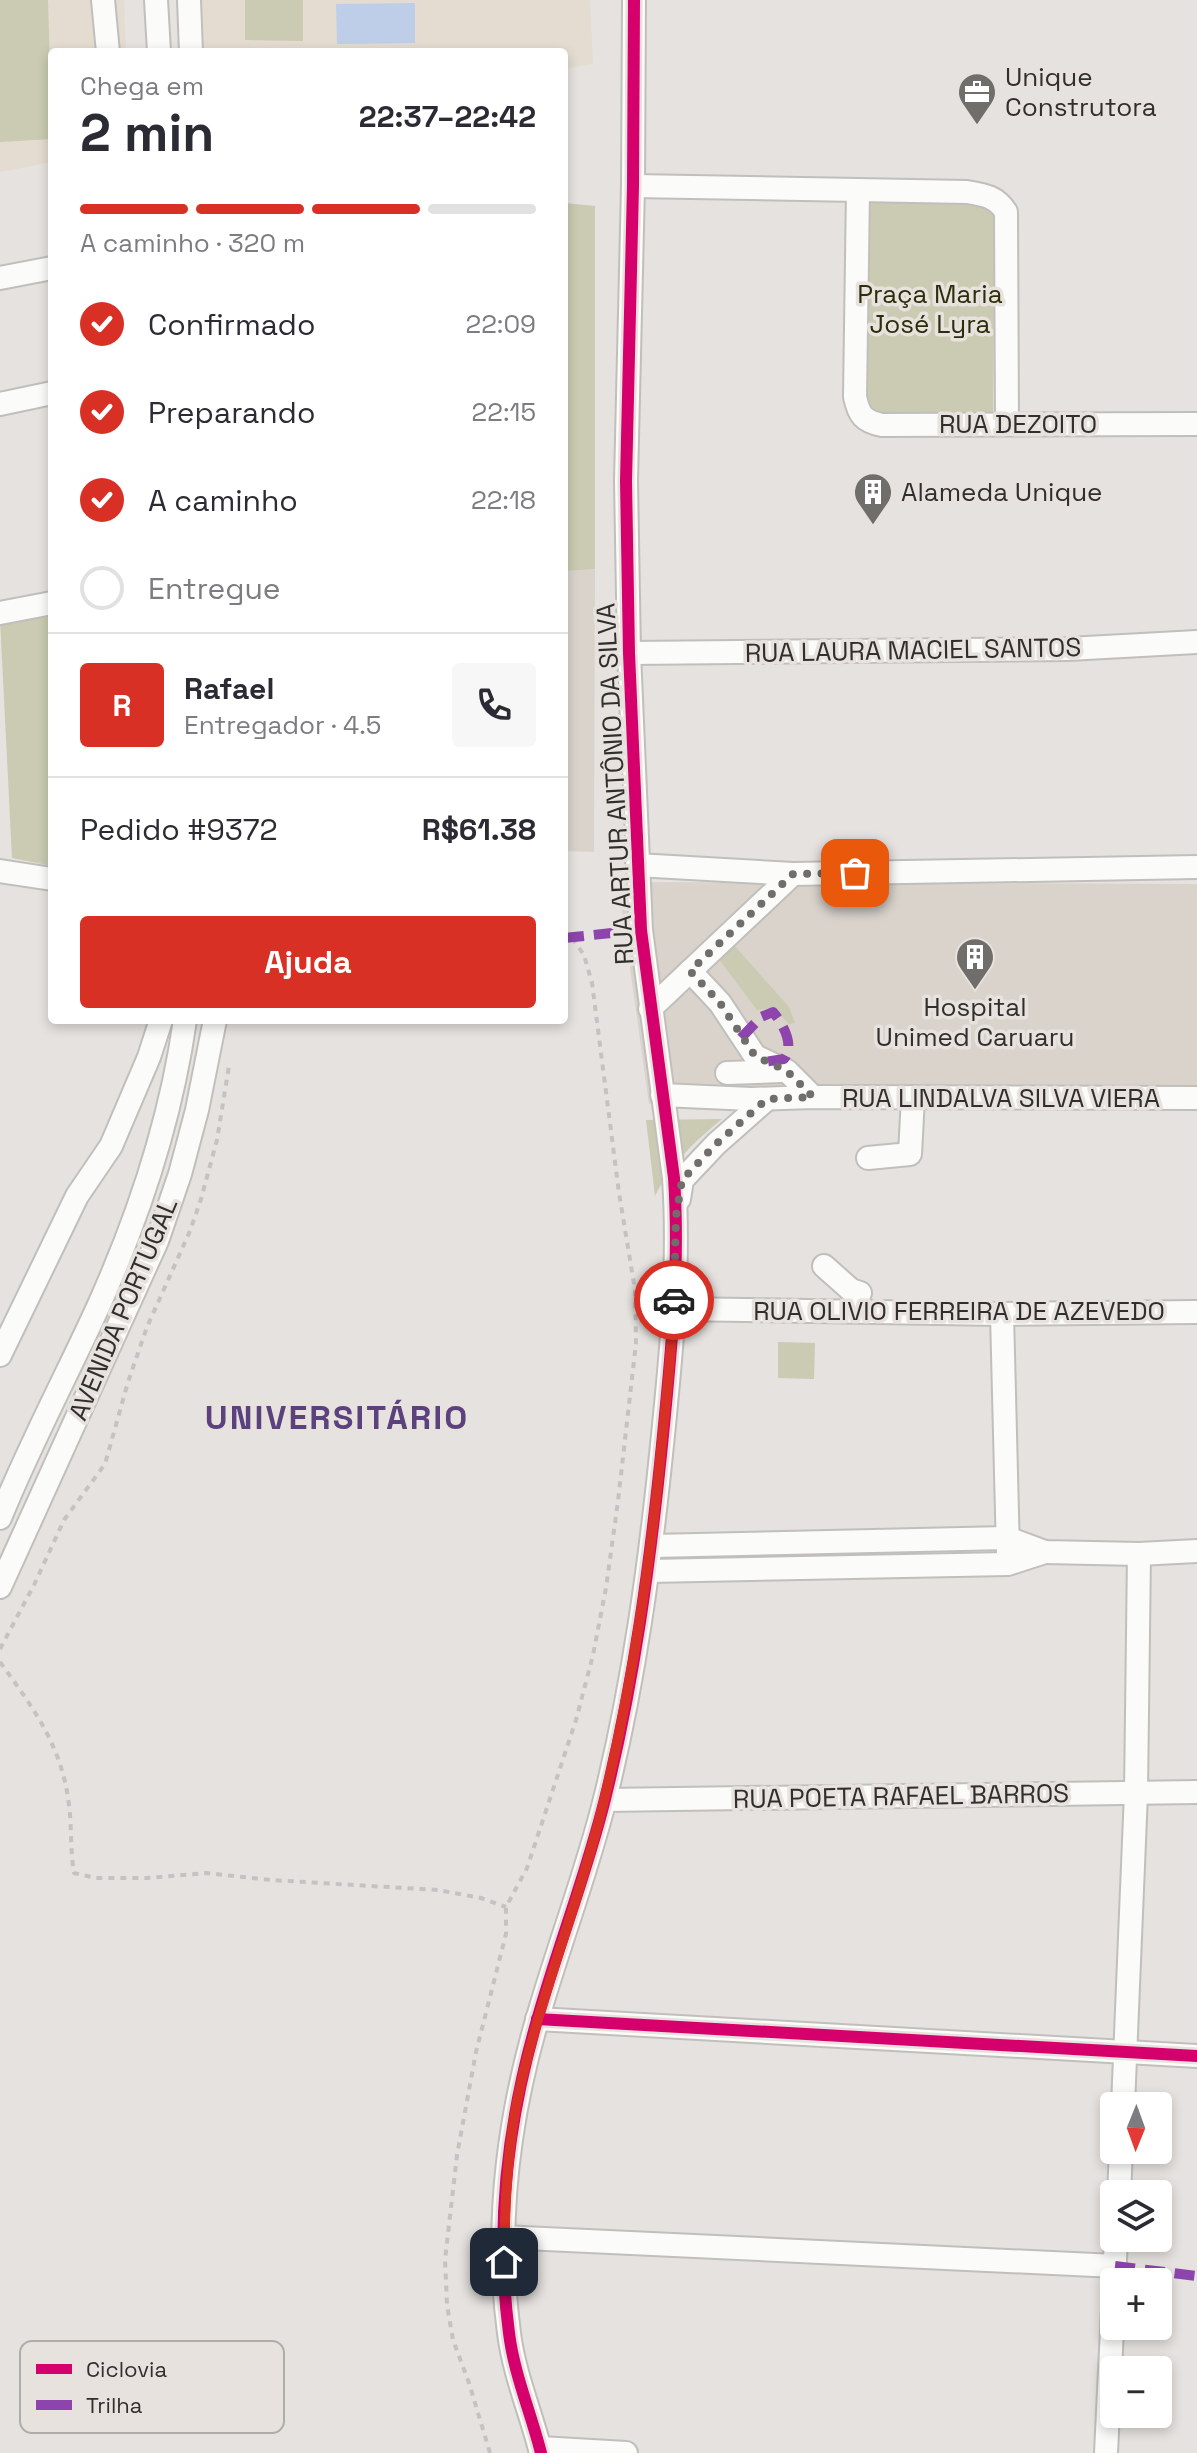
<!DOCTYPE html>
<html lang="pt">
<head>
<meta charset="utf-8">
<style>
  :root { --surface:#fff; --page:#f7f7f7; --text:#2b2b33; --muted:#7c7c81; --line:#e1e1e2; --accent:#d93025 }
  body { margin:0; font-family:"Space Grotesk",sans-serif; background:var(--page); color:var(--text); height:100vh; display:flex; flex-direction:column; font-size:30px; white-space:nowrap }
  * { box-sizing:border-box; margin:0 }
  p { font-size:26px; color:var(--muted) }
  .icon { flex:none; width:44px; height:44px; fill:none; stroke:currentColor; stroke-width:2; stroke-linecap:round; stroke-linejoin:round }
  .map { position:relative; flex:1; overflow:hidden }
  .details { position:absolute; left:48px; top:48px; width:520px; height:976px; display:flex; flex-direction:column; background:var(--surface); border-radius:8px; box-shadow:0 4px 12px #0003 }
  .details>* { flex:none }
  .needle { width:52px; rotate:181deg }
  .fabs { position:absolute; left:1100px; top:2092px; display:grid; gap:16px }
  .fabs a { display:grid; place-items:center; width:72px; height:72px; border-radius:8px; background:var(--surface); box-shadow:0 4px 12px #0003; font-size:40px }
  .pin { position:absolute; display:grid; place-items:center; width:68px; height:68px; color:#fff; margin:-34px; border-radius:16px; box-shadow:0 4px 12px #0006 }
  .courier { position:absolute; display:grid; place-items:center; width:80px; height:80px; margin:-40px; border:6px solid #d93025; border-radius:50%; background:#fff; color:#222; box-shadow:0 2px 10px #0007 }
  .summary em { font-style:normal; font-weight:600 }
  .summary div { display:flex; flex-direction:column-reverse }
  .summary { display:flex; align-items:center; justify-content:space-between; height:136px; padding:0 32px }
  h1 { font-size:52px; font-weight:600; line-height:60px }
  .bar { display:grid; grid-template-columns:repeat(4,1fr); gap:12px 8px; align-content:center; height:96px; padding:0 32px }
  .bar i { height:10px; border-radius:6px; background:var(--line) }
  .bar .current { background:var(--accent) }
  .bar p { grid-column:span 4 }
  .line { display:flex; align-items:center; gap:20px; padding:0 32px; border-top:2px solid var(--line) }
  .line div { flex:1 }
  .round { display:grid; place-items:center; flex:none; width:84px; height:84px; border-radius:8px; background:var(--page) }
  ol { padding:0 32px; list-style:none }
  li { display:flex; align-items:center; gap:24px; height:88px }
  li p { margin-inline-start:auto }
  li .icon { padding:8px; border-radius:50%; background:var(--accent); color:#fff; stroke-width:4 }
  li:last-child { color:var(--muted) }
  li i { width:44px; height:44px; border:4px solid var(--line); border-radius:50% }
  .primary-button { display:flex; gap:16px; margin-top:auto; padding:16px 32px }
  .primary-button a { flex:1; height:92px; border-radius:8px; background:var(--accent); color:#fff; font-size:32px; font-weight:600; line-height:92px; text-align:center }
  .map>svg:first-child { display:block }
</style>
</head>
<body>
<div class="map">
<svg width="1197" height="2453" viewBox="0 0 1197 2453">
  <rect width="100%" height="100%" fill="#e5e2df"/>
  <g fill="#d9d3cc">
    <path d="M 595,569 L 594,852 L 564,851 L 564,571 Z"/>
    <path d="M 618,882 L 1197,884 L 1197,1096 L 649,1104 Z"/>
  </g>
  <g fill="#e4dcd0">
    <path d="M 0,0 L 124,0 L 126,52 L 52,52 L 52,162 L 0,172 Z"/>
    <path d="M 190,0 L 590,0 L 593,64 L 564,69 L 564,52 L 193,52 Z"/>
  </g>
  <g fill="#cacbb2">
    <path d="M 0,0 L 48,0 L 52,139 L 0,142 Z"/>
    <path d="M 245,0 L 303,0 L 303,41 L 245,40 Z"/>
    <path d="M 865,199 L 995,199 L 993,419 L 866,420 Z"/>
    <path d="M 564,203 L 595,206 L 595,569 L 564,571 Z"/>
    <path d="M 52,617 L 52,866 L 12,858 L 0,619 Z"/>
    <path d="M 734,945 L 789,1007 L 795,1023 L 789,1024 L 773,1008 L 757,1010 L 718,958 Z"/>
    <path d="M 722,1119 C 694,1142 671,1164 655,1196 L 646,1120 Z"/>
    <path d="M 778,1342 L 815,1343 L 814,1379 L 778,1378 Z"/>
  </g>
  <path fill="#becee9" d="M 415,3 L 415,43 L 337,44 L 336,4 Z"/>
  <g fill="none" stroke-linecap="round" stroke-linejoin="round">
    <g stroke="#c1bfbc" stroke-width="26">
      <g id="minor">
        <path d="M 103,0 L 108,52"/>
        <path d="M 156,0 L 159,52"/>
        <path d="M 189,0 L 191,52"/>
        <path d="M 633,186 L 967,192 C 985,195 997,197 1006,212 L 1007,424"/>
        <path d="M 858,190 L 855,397 C 859,415 863,421 882,425 L 1197,424"/>
        <path d="M 0,278 L 52,268"/>
        <path d="M 0,404 L 52,393"/>
        <path d="M 0,613 L 52,603"/>
        <path d="M 629,653 L 1068,649 L 1197,642"/>
        <path d="M 637,865 L 793,874 L 1197,867"/>
        <path d="M 0,871 L 52,879"/>
        <path d="M 690,971 L 720,1003 L 755,1056 L 787,1071 L 813,1097"/>
        <path d="M 650,1009 L 793,874"/>
        <path d="M 727,1073 L 782,1071"/>
        <path d="M 662,1095 L 751,1099 L 813,1097 L 1197,1098"/>
        <path d="M 868,1158 L 910,1154 L 913,1097"/>
        <path d="M 679,1199 L 682,1180 L 716,1144 L 767,1099"/>
        <path d="M 824,1266 L 851,1290 L 860,1293"/>
        <path d="M 674,1309 L 1002,1314 L 1197,1312"/>
        <path d="M 1002,1314 L 1008,1553"/>
        <path d="M 0,1355 L 77,1196 L 111,1146 L 149,1057 L 161,1020"/>
        <path d="M 0,1518 C 29,1446 66,1377 98,1307 C 139,1216 171,1119 185,1020"/>
        <path d="M 652,1546 L 1007,1538 L 1045,1552 L 1139,1554 L 1197,1551"/>
        <path d="M 649,1571 L 1008,1564 L 1045,1552"/>
        <path d="M 0,1587 L 157,1241 L 180,1174 L 197,1110 L 215,1020"/>
        <path d="M 605,1800 L 1197,1792"/>
        <path d="M 537,2019 L 1197,2056"/>
        <path d="M 1123,2106 L 1136,1793 L 1139,1554"/>
        <path d="M 1119,2194 L 1121,2150"/>
        <path d="M 504,2237 L 1115,2266"/>
        <path d="M 1114,2281 L 1116,2238"/>
        <path d="M 540,2448 L 626,2453"/>
        <path d="M 541,2453 C 531,2413 514,2374 509,2333 C 495,2228 508,2119 538,2017 C 559,1944 587,1872 605,1799 C 634,1682 650,1564 662,1445 C 671,1356 680,1267 674,1178 L 641,930 L 629,653 L 626,481 L 633,186 L 634,0"/>
        <path d="M 1106,2453 L 1114,2288"/>
      </g>
    </g>
    <g stroke="#c4c3c2" stroke-width="4" stroke-dasharray="6 6" stroke-linecap="butt">
      <path d="M 0,1649 L 34,1585 L 64,1520 L 105,1464 L 128,1382 L 147,1327 L 190,1231 L 201,1199 L 217,1140 L 229,1066"/>
      <path d="M 0,1662 C 34,1709 62,1746 69,1805 C 72,1827 70,1850 74,1873 L 96,1878 L 147,1878 L 206,1873 L 271,1880 L 438,1890 L 481,1898 L 506,1907"/>
      <path d="M 490,2453 L 469,2383 L 453,2340 L 447,2305 L 445,2260 L 457,2155 L 476,2052 L 506,1934 L 506,1907 L 527,1868 L 576,1720 L 593,1655 L 606,1588 L 618,1501 L 636,1343 L 635,1290 L 619,1193 L 592,983 L 584,955 L 573,939"/>
    </g>
    <use href="#minor" stroke="#fbfbfa" stroke-width="22"/>
    <g stroke="#8e44ad" stroke-width="10" stroke-dasharray="20 10" stroke-linecap="butt">
      <path d="M 564,938 L 641,930"/>
      <path d="M 741,1038 L 761,1017 L 773,1012 C 783,1024 795,1045 784,1059 L 764,1062"/>
      <path d="M 1115,2266 L 1197,2276"/>
    </g>
    <g stroke="#e7e2dd" stroke-width="17">
      <g id="cycleway">
        <path d="M 537,2019 L 1197,2056"/>
        <path d="M 541,2453 C 531,2413 514,2374 509,2333 C 495,2228 508,2119 538,2017 C 559,1944 587,1872 605,1799 C 634,1682 650,1564 662,1445 C 671,1356 680,1267 674,1178 L 641,930 L 629,653 L 626,481 L 633,186 L 634,0"/>
      </g>
    </g>
    <use href="#cycleway" stroke="#d6006c" stroke-width="12"/>
  </g>
  <g fill="none" stroke-linecap="round" stroke-linejoin="round">
    <path stroke="#706e6b" stroke-width="8" stroke-dasharray="0 14.4" d="M 674,1300 L 676,1216 L 682,1180 L 716,1144 L 767,1099 L 813,1097 L 787,1071 L 755,1056 L 720,1003 L 690,971 L 793,874 L 855,873"/>
    <path stroke="#d93025" stroke-width="10" d="M 504,2262 C 505,2204 507,2145 520,2088 C 542,1989 582,1895 605,1797 C 632,1683 650,1568 661,1451 C 666,1401 672,1351 674,1300"/>
  </g>
  <defs>
    <g id="office-pin" transform="scale(2)"><path d="M0 17L-7.5 6A9.5 9.5 0 1 1 7.5 6Z" fill="#706e6b" stroke="#e7e2dd"/><path d="M-6-3h4V-5.5h4V-3h4V5H-6ZM-1-4.5V-3h2v-1.5ZM-6 0V1H6V0Z" fill="#fff"/></g>
    <g id="building-pin" transform="scale(2)"><path d="M0 17L-7.5 6A9.5 9.5 0 1 1 7.5 6Z" fill="#706e6b" stroke="#e7e2dd"/><path d="M-4-6H4V6H1V3H-1V6H-4ZM-2.5-4.3h1.7v1.8h-1.7ZM.8-4.3h1.7v1.8H.8ZM-2.5-1h1.7V.8h-1.7ZM.8-1h1.7V.8H.8Z" fill="#fff"/></g>
  </defs>
  <g fill-rule="evenodd">
    <use href="#office-pin" x="977" y="92"/>
    <use href="#building-pin" x="873" y="492"/>
    <use href="#building-pin" x="975" y="957"/>
  </g>
  <g text-anchor="middle" dominant-baseline="central" stroke-width="7" stroke-linejoin="round" paint-order="stroke">
    <g font-size="26" fill="#312f2d" stroke="#e7e2dd" text-anchor="start">
      <text x="1005" y="77">Unique<tspan x="1005" dy="30">Construtora</tspan></text>
      <text x="901" y="492">Alameda Unique</text>
      <text x="975" y="1007" text-anchor="middle">Hospital<tspan x="975" dy="30">Unimed Caruaru</tspan></text>
    </g>
    <g font-size="26" fill="#2b2e09" stroke="#e7e2dd">
      <text x="930" y="294">Praça Maria<tspan x="930" dy="30">José Lyra</tspan></text>
    </g>
    <g font-size="26" fill="#312f2d" stroke="#e7e2dd">
      <text x="1018" y="424">RUA DEZOITO</text>
      <text transform="translate(913 650) rotate(-1)">RUA LAURA MACIEL SANTOS</text>
      <text transform="translate(615 784) rotate(-93)">RUA ARTUR ANTÔNIO DA SILVA</text>
      <text x="1001" y="1098">RUA LINDALVA SILVA VIERA</text>
      <text transform="translate(123 1309) rotate(-67)">AVENIDA PORTUGAL</text>
      <text x="959" y="1311">RUA OLIVIO FERREIRA DE AZEVEDO</text>
      <text transform="translate(901 1796) rotate(-1)">RUA POETA RAFAEL BARROS</text>
    </g>
    <g font-size="34" font-weight="bold" letter-spacing="2" fill="#5b417d" stroke="#e7e2dd">
      <text x="337" y="1417">UNIVERSITÁRIO</text>
    </g>
  </g>
  <rect x="20" y="2341" width="264" height="92" rx="12" fill="#e7e2dd" stroke="#b0aca8" stroke-width="2"/>
  <rect x="36" y="2364" width="36" height="10" fill="#d6006c"/>
  <rect x="36" y="2400" width="36" height="10" fill="#8e44ad"/>
  <g font-size="22" fill="#312f2d">
    <text x="86" y="2377">Ciclovia</text>
    <text x="86" y="2413">Trilha</text>
  </g>
</svg>
<div class="fabs">
<a><svg class="needle" viewBox="-14 -14 28 28"><path d="M0-13l5 13h-10z" fill="#e53935"/><path d="M0 13l5-13h-10z" fill="#7c7c81"/></svg></a>
<a><svg class="icon" aria-label="layers" viewBox="0 0 24 24"><path d="M12 4l9 5-9 5-9-5zM3 14l9 5 9-5"/></svg></a>
<a>+</a>
<a>−</a>
</div>
<div class="pin" style="left:855px;top:873px;background:#ea580c"><svg class="icon" aria-label="bag" viewBox="0 0 24 24"><path d="M5 8h14l-1 12H6zM9 8a3 3 0 0 1 6 0"/></svg></div>
<div class="pin" style="left:504px;top:2262px;background:#1f2937"><svg class="icon" aria-label="home" viewBox="0 0 24 24"><path d="M3 11l9-7 9 7M6 9v11h12V9"/></svg></div>
<div class="courier" style="left:674px;top:1300px"><svg class="icon" aria-label="car" viewBox="0 0 24 24"><path d="M5 17H2v-5l4-1 3-4h7l3 4 3 1v5h-3M9 17h6M6 11h13"/><circle cx="7" cy="17" r="2"/><circle cx="17" cy="17" r="2"/></svg></div>
<section class="details">
<div class="summary"><div><h1>2 min</h1><p>Chega em</p></div><em>22:37–22:42</em></div>
<div class="bar"><i class="current"></i><i class="current"></i><i class="current"></i><i></i><p>A caminho · 320 m</p></div>
<ol>
<li><svg class="icon" aria-label="check" viewBox="0 0 24 24"><path d="M5 12l5 5 9-10"/></svg>Confirmado<p>22:09</p></li>
<li><svg class="icon" aria-label="check" viewBox="0 0 24 24"><path d="M5 12l5 5 9-10"/></svg>Preparando<p>22:15</p></li>
<li><svg class="icon" aria-label="check" viewBox="0 0 24 24"><path d="M5 12l5 5 9-10"/></svg>A caminho<p>22:18</p></li>
<li><i></i>Entregue</li>
</ol>
<div class="line" style="height:144px"><b class="round" style="background:var(--accent);color:#fff">R</b><div><b>Rafael</b><p>Entregador · 4.5</p></div><a class="round"><svg class="icon" aria-label="phone" viewBox="0 0 24 24"><path d="M5 4h4l2 5-3 2q2 4 5 5l2-3 5 2v4C11 20 4 13 5 4z"/></svg></a></div>
<div class="line" style="height:104px"><div>Pedido #9372</div><b>R$61.38</b></div>
<div class="primary-button"><a>Ajuda</a></div>
</section>
</div>
</body>
</html>
